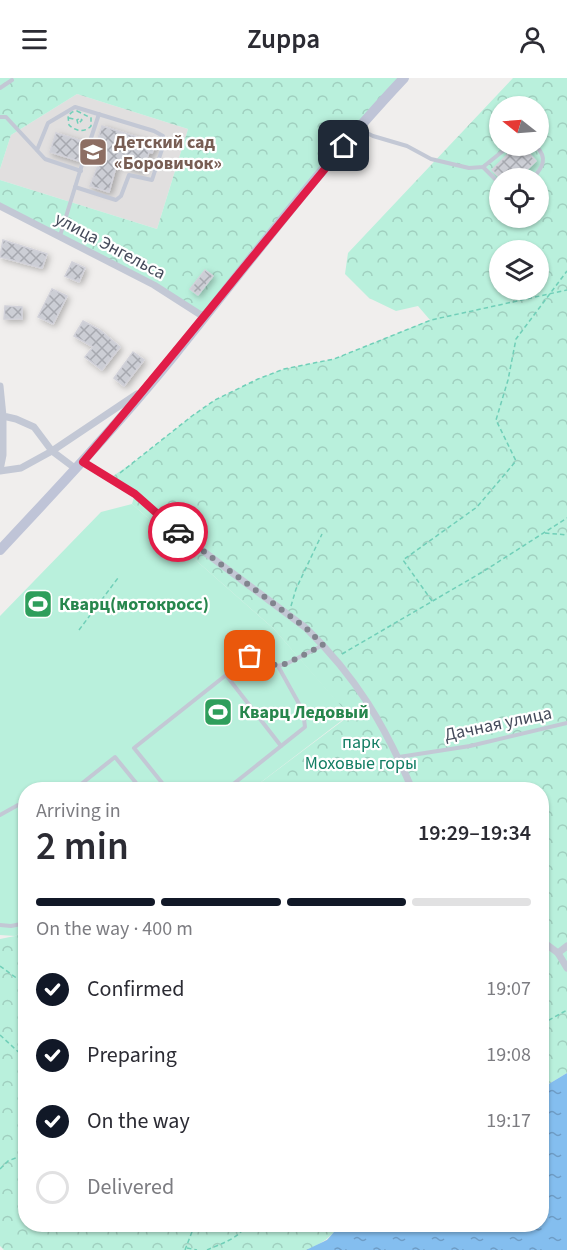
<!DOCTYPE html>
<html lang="en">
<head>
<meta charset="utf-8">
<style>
  :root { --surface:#fff; --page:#f7f7f7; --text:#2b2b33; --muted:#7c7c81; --line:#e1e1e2; --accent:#111827 }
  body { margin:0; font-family:"Source Sans 3",sans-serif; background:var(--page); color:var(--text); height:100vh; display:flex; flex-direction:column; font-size:22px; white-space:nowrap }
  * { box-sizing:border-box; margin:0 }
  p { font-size:20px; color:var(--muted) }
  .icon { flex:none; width:33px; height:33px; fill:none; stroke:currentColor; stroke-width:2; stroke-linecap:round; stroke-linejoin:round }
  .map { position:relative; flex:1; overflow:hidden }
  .details { position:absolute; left:18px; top:704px; width:531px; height:450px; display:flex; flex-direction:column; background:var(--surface); border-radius:24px; box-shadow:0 2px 4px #0004 }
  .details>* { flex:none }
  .needle { width:39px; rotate:287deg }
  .tools { position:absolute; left:489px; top:18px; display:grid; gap:12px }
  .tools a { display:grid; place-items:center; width:60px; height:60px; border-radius:50%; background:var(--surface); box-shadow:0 2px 4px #0004; font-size:30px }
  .pin { position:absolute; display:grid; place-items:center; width:51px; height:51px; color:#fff; margin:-26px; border-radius:12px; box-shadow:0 3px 9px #0006 }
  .courier { position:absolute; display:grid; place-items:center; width:60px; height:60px; margin:-30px; border:4px solid #e11d48; border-radius:50%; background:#fff; color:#222; box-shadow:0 2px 8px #0007 }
  .summary em { font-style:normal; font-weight:600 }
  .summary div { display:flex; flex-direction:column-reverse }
  .summary { display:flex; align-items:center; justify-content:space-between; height:102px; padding:0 18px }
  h1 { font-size:39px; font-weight:600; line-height:45px }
  .bar { display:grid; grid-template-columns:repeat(4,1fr); gap:9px 6px; align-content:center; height:72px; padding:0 18px }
  .bar i { height:8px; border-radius:4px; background:var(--line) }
  .bar .active { background:var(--accent) }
  .bar p { grid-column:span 4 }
  ol { padding:0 18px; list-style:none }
  li { display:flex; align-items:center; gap:18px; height:66px }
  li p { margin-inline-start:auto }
  li .icon { padding:6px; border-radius:50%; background:var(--accent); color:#fff; stroke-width:4 }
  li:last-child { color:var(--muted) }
  li i { width:33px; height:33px; border:3px solid var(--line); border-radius:50% }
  header { display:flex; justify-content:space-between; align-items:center; height:78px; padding:0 18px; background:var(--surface); font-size:27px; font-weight:600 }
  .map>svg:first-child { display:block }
</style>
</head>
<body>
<header><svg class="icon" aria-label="menu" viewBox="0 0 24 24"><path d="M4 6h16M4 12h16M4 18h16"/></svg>Zuppa<svg class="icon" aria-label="person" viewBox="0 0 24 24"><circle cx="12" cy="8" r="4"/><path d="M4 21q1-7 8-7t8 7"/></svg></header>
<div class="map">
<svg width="567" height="1172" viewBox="0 0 567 1172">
  <defs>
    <pattern id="forest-crowns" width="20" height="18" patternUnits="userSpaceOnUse" patternTransform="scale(1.5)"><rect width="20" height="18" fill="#b9f0dc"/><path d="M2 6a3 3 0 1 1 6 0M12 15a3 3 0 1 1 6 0" fill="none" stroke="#a0cfbf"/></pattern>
    <pattern id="water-ripples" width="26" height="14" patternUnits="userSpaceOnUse" patternTransform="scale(1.5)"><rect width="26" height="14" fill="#84beef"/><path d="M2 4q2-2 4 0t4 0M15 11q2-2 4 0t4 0" fill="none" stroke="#6e9cc5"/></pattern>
    <pattern id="building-cross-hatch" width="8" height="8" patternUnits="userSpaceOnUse" patternTransform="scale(1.5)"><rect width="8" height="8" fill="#ccced5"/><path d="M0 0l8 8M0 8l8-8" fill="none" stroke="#a7a9b0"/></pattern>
    <filter id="shadow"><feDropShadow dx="2.5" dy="2.5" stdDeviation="3" flood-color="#0004"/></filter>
  </defs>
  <rect width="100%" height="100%" fill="#f0eeed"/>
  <path fill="#e1dfdf" d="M 77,16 L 188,51 L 157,151 L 0,102 L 0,91 L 11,57 Z"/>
  <g fill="url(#forest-crowns)" fill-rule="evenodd">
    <path d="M 0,0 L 404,0 L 204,239 L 187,227 L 0,128 L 0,102 L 157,151 L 188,51 L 77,16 L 11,57 L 0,91 Z"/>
    <path d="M 513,0 L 567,0 L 567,995 L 542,1010 L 542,711 L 252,711 L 349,638 L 274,551 L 132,426 L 135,416 L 110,400 L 134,384 L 192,338 L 215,322 L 258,301 L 284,291 L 334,281 L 430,242 L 418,228 L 396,233 L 369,220 L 345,196 L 348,175 ZM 500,28 L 538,28 L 538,68 L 500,68 ZM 500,100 L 538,100 L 538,140 L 500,140 ZM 500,172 L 538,172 L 538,212 L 500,212 Z"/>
    <path d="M 25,853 L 26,1146 L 341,1146 C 331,1159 322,1166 306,1172 L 4,1172 L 0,1168 L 0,861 L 15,858 Z"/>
  </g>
  <path fill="#b9f0dc" d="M 132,426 L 274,551 L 349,637 L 252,711 L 26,711 L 25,853 L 15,858 L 0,857 L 0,538 L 101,434 Z"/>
  <path fill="url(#water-ripples)" d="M 567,995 L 567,1172 L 306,1172 L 327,1162 L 341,1146 L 542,1146 L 542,1010 Z"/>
  <g fill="url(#building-cross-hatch)" stroke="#d1d1d9" stroke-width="1.5" filter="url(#shadow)">
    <path d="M 102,48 L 156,65 L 152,75 L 149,74 L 143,93 L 117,85 L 109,114 L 90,108 L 101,80 L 89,77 L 85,73 L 81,75 L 79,83 L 50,74 L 56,55 L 85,64 L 84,70 L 89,73 L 93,67 L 96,68 Z"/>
    <path d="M 516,68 L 522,68 L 536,83 L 518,100 L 506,100 L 503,97 L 500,100 L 492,92 Z"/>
    <path d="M 3,162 L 47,176 L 42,190 L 0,179 Z"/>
    <path d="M 72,184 L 85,190 L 79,204 L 65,198 Z"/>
    <path d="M 205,192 L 213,198 L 198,217 L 190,211 Z"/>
    <path d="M 52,211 L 67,218 L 53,246 L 38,239 Z"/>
    <path d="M 5,228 L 22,229 L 22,241 L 4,241 Z"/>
    <path d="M 83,243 L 100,252 L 120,269 L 102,292 L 85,279 L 93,269 L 74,258 Z"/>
    <path d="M 133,274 L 144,282 L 124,308 L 114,300 Z"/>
  </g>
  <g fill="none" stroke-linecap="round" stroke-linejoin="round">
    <g stroke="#70cfb8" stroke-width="1.5" stroke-dasharray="4.5 3" stroke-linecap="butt">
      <path d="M 77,33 L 91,40 L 91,48 C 85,55 75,53 69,47 L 68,38 L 72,34 Z"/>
      <path d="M 69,40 L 77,42 L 78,46 L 82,42 L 80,40 L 77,42"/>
      <path d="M 120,395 L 192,338 L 215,322 L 258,301 L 284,291 L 334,281 L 431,242 L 567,212"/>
      <path d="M 545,455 L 567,457"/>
      <path d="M 432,523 L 403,482 L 477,429 L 516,383 L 496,342 L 508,302 L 516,261 L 567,193"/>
      <path d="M 291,528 L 296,511 L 322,456"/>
      <path d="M 79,552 L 118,500"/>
      <path d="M 342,576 L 484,493 L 567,440"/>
      <path d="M 0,888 L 26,907"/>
      <path d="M 542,946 L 567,932"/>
      <path d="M 0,957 L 26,981"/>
      <path d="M 0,1091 L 8,1083 L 26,1076"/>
      <path d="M 187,1170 L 197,1172"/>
      <path d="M 185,1172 L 195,1146"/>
      <path d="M 207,1172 C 220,1166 241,1160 246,1146"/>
    </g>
    <g stroke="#c3c8d5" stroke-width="4">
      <path d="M 0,10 L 12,2"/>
      <path d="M 0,39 L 6,39 L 45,81 L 81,93"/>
      <path d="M 359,51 L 373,58 L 407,68 L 431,81 L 469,90 L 483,89 L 509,68"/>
      <path d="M 88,69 L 99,36"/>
      <path d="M 37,72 L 48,45 L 75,29 L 154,53 L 163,58 L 164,65 L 152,102 L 129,97 L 121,118 L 116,122 L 75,109"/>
      <path d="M 483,89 L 500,106"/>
      <path d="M 533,100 C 543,89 548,80 536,68"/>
      <path d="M 60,158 L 85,77"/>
      <path d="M 226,597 L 281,668"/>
      <path d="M 399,679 L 470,668 L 567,645"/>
      <path d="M 75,711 L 115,679 L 141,711"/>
      <path d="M 167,711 L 134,670 L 250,578 L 278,588 L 288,585 L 323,567"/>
      <path d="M 227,711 L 305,649 L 303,633 L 278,588"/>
      <path d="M 0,737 L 18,727"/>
      <path d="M 0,847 L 11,848 L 26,845"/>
    </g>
    <g stroke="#c3c8d5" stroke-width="7">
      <path d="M 0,128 L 154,207 L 204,239"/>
      <path d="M 0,308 L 3,338 L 16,341 L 34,349 L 52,373 L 76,391"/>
      <path d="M 83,384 L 135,416 L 179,455 L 306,550 C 357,600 384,646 412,711"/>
      <path d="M 0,392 L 3,377 L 3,338"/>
      <path d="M 0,393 L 21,390 L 52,373 L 137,316"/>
      <path d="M 542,863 L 558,875 L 567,890"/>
      <path d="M 558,875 L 567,868"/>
    </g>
    <path stroke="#bfc4d7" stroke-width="10" d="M 0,472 C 60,408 120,344 175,276 C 250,183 322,87 404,0"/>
  </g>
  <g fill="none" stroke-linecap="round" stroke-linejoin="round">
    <path stroke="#81848e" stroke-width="6" stroke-dasharray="0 10.8" d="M 178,454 L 306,550 L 323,567 L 288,585 L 278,588 L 250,578"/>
    <path stroke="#e11d48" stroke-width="8" d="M 178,454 L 135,416 L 83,384 C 172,280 256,173 344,68"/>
  </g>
  <defs>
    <g id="school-square" transform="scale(1.5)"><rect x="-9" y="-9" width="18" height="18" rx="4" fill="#8d6e63" stroke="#fff"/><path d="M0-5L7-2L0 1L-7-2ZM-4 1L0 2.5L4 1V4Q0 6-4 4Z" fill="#fff"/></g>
    <g id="stadium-square" transform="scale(1.5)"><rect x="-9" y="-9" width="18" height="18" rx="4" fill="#2e9e5b" stroke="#fff"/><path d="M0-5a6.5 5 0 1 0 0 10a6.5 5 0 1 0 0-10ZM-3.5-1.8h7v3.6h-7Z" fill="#fff"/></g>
  </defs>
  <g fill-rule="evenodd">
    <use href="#school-square" x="93" y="74"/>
    <use href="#stadium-square" x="38" y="526"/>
    <use href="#stadium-square" x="218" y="634"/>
  </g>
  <g text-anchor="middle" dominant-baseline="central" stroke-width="4.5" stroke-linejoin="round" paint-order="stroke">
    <g font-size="18" font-weight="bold" fill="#785e54" stroke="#fff" text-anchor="start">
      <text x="114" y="64">Детский сад<tspan x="114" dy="21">«Боровичок»</tspan></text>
    </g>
    <g font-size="18" fill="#454b5b" stroke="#fff">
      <text transform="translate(110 168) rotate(28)">улица Энгельса</text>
      <text transform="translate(498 646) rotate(-12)">Дачная улица</text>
    </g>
    <g font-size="18" font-weight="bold" fill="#27864d" stroke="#fff" text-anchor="start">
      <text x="59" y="526">Кварц(мотокросс)</text>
      <text x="239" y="634">Кварц Ледовый</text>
    </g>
    <g font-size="18" fill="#137e64" stroke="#fff">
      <text x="361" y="664">парк<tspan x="361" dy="21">Моховые горы</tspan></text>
    </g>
  </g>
</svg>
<div class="tools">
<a><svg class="needle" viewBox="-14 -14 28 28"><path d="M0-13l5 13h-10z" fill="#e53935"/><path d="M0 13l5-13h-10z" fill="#7c7c81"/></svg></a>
<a><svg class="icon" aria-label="locate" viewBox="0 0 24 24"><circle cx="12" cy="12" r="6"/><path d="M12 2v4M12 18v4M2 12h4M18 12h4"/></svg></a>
<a><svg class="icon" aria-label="layers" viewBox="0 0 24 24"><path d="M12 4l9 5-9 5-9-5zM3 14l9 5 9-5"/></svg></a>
</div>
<div class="pin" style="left:250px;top:578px;background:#ea580c"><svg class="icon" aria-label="bag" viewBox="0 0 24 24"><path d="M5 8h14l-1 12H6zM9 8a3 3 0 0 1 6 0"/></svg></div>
<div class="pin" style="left:344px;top:68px;background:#1f2937"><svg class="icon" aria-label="home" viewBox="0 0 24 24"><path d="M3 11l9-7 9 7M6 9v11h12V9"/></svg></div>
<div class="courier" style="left:178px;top:454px"><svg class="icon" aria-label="car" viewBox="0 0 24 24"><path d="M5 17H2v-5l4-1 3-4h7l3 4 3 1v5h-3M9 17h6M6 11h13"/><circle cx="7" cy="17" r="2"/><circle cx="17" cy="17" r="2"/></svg></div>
<section class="details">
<div class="summary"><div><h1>2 min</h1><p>Arriving in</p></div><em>19:29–19:34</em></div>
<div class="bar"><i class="active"></i><i class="active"></i><i class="active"></i><i></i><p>On the way · 400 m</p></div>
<ol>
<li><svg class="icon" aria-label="check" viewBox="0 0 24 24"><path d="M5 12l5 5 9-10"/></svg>Confirmed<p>19:07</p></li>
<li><svg class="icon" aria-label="check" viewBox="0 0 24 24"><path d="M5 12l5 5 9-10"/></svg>Preparing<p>19:08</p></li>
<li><svg class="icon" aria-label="check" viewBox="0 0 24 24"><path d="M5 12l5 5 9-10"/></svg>On the way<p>19:17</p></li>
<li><i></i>Delivered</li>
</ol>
</section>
</div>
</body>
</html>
